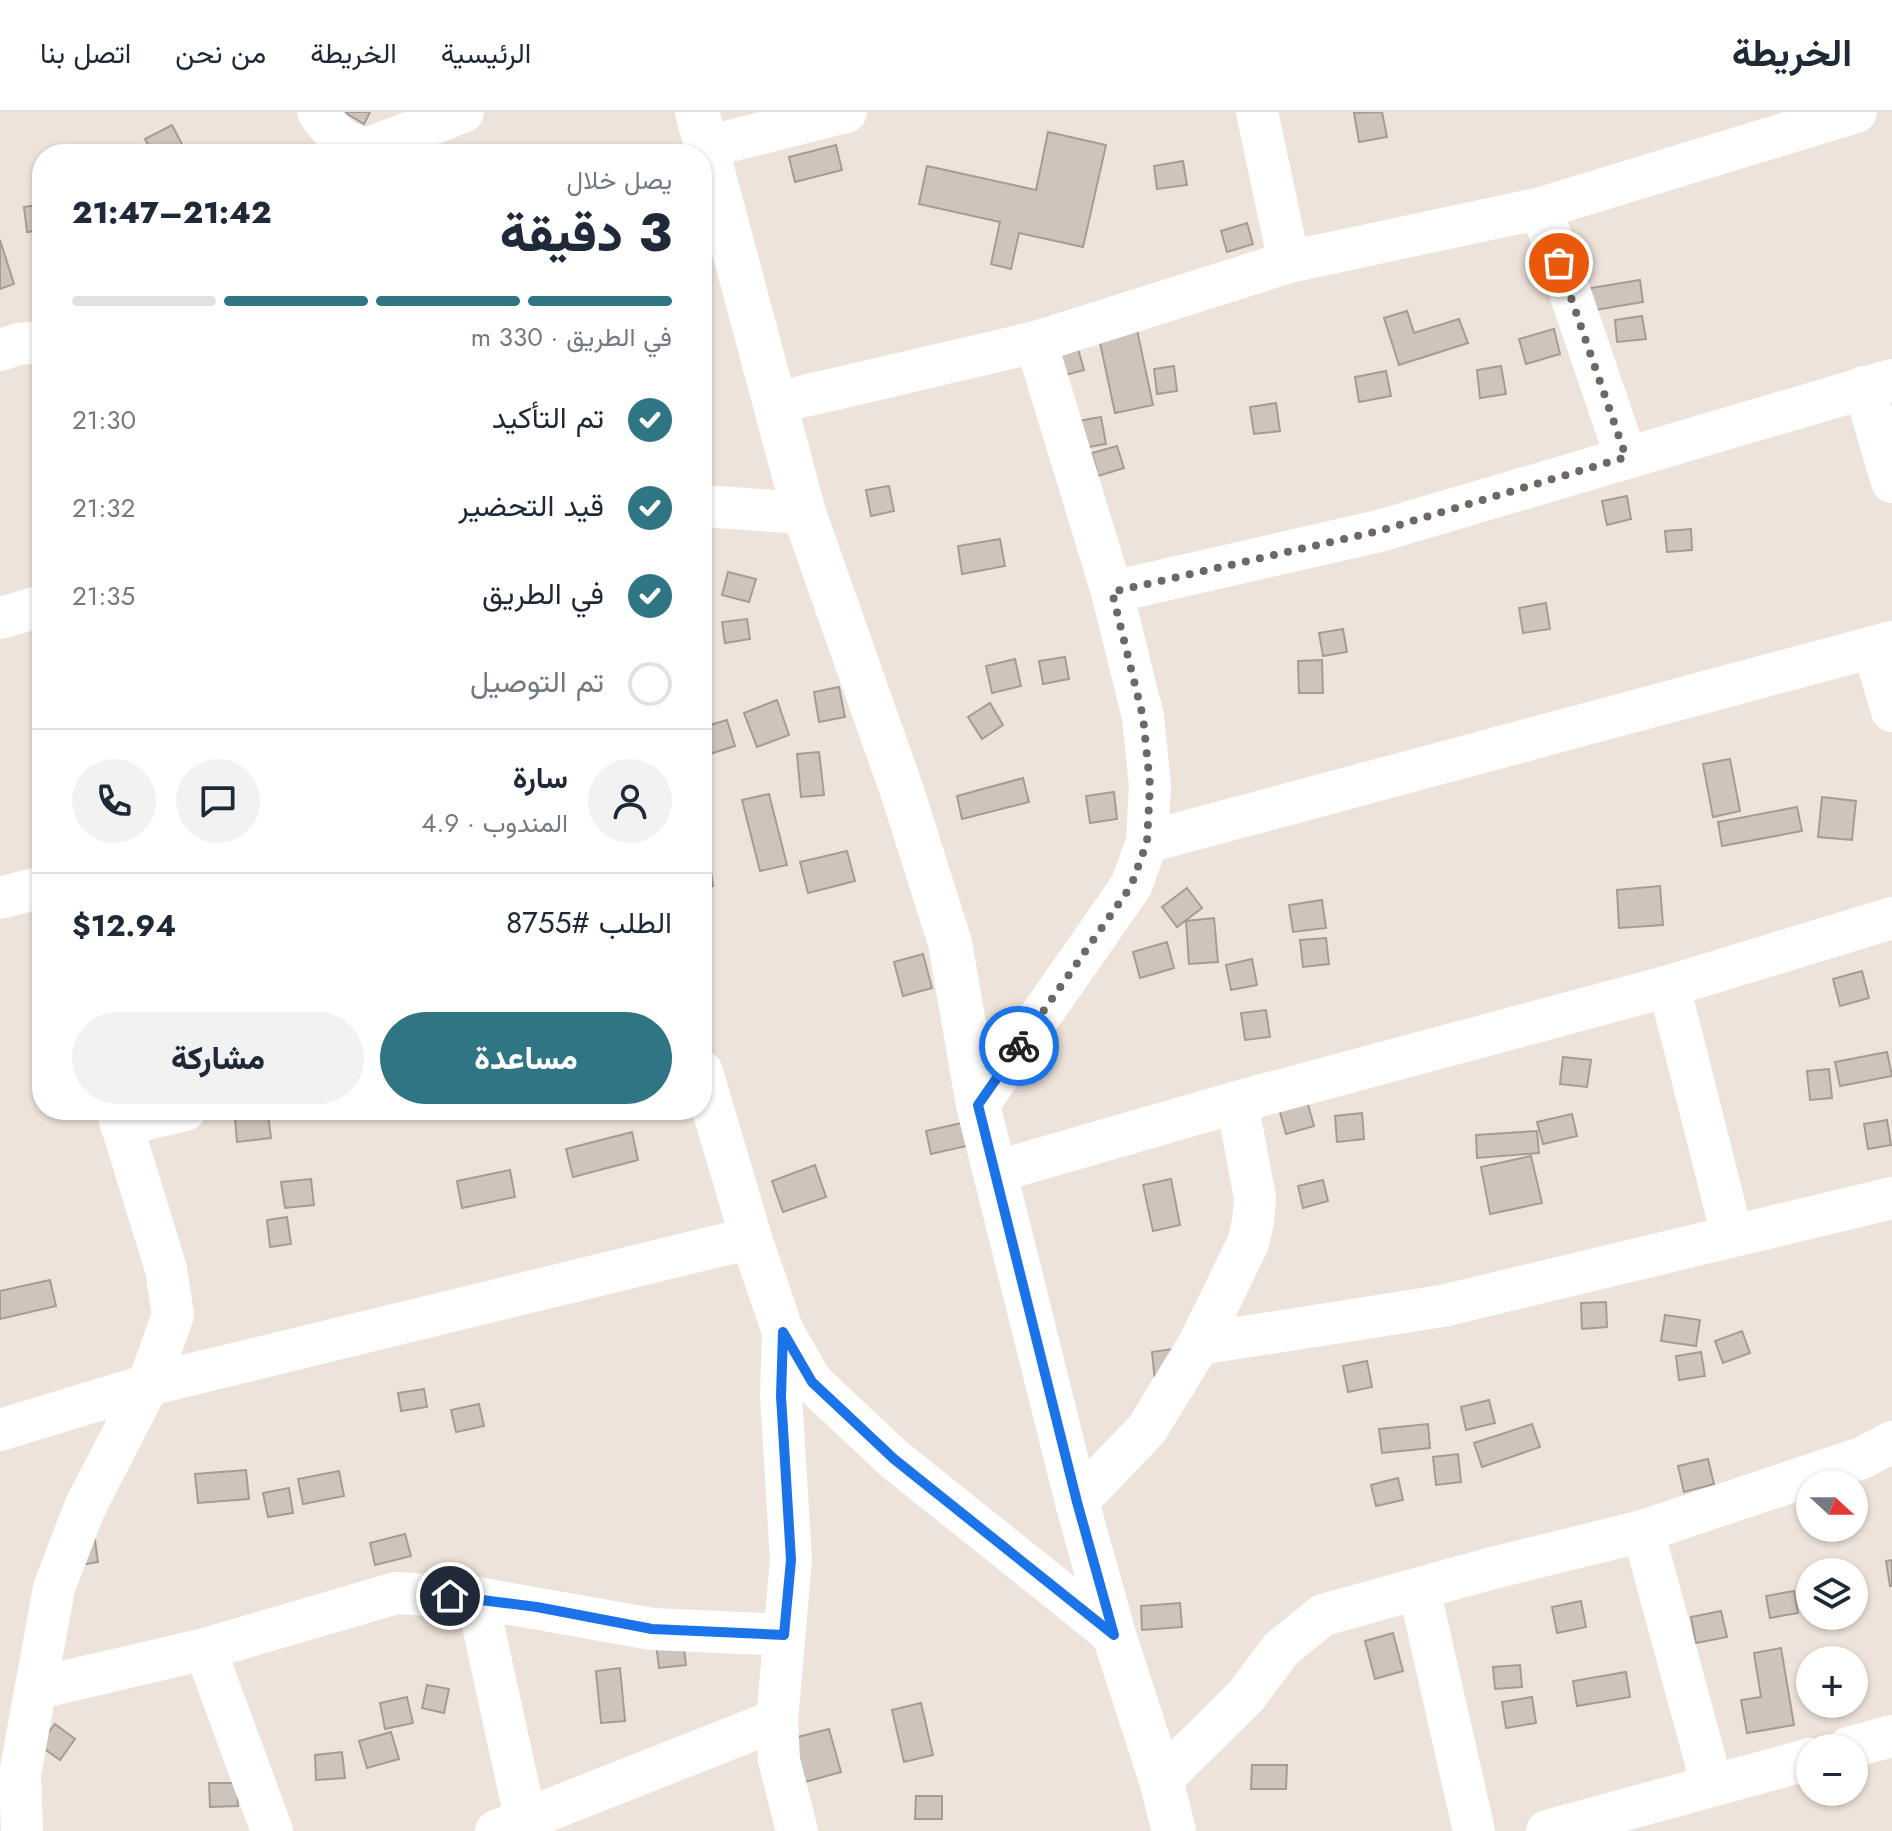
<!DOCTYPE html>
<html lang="ar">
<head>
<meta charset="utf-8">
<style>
  :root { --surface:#fff; --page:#f2f2f3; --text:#1f2937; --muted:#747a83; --line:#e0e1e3; --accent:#2f7583 }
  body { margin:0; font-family:Jost,Vazirmatn,sans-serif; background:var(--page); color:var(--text); direction:rtl; height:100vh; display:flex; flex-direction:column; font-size:30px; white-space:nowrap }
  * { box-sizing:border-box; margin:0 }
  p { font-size:26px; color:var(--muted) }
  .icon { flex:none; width:44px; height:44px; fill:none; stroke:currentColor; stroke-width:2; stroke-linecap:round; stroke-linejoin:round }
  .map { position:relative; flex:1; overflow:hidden; direction:ltr }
  .drawer { position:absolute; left:32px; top:32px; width:680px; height:976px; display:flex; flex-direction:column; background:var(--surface); border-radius:32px; box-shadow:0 2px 6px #0004; direction:rtl }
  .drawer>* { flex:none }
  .needle { width:52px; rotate:111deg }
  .tools { position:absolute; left:1796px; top:1358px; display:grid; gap:16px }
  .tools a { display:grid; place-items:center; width:72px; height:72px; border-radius:50%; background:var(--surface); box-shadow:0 2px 6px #0004; font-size:40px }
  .pin { position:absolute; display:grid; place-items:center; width:68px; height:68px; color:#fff; margin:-34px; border:4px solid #fff; border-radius:50%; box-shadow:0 2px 8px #0007 }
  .courier { position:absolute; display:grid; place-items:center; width:80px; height:80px; margin:-40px; border:6px solid #1a73e8; border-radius:50%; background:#fff; color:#222; box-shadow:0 2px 10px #0007 }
  .summary em { font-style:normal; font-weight:800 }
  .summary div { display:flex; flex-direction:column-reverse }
  .summary { display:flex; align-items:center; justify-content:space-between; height:136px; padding:0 40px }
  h1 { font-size:52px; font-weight:800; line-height:60px }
  .bar { display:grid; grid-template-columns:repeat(4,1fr); gap:12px 8px; align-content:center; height:96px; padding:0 40px }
  .bar i { height:10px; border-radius:6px; background:var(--line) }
  .bar .selected { background:var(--accent) }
  .bar p { grid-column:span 4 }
  .line { display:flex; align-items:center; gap:20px; padding:0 40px; border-top:2px solid var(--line) }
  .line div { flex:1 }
  .round { display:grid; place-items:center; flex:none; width:84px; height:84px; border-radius:42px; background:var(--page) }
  ol { padding:0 40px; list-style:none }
  li { display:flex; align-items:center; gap:24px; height:88px }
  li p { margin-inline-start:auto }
  li .icon { padding:8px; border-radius:50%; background:var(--accent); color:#fff; stroke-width:4 }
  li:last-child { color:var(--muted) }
  li i { width:44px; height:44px; border:4px solid var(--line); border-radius:50% }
  .primary-button { display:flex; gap:16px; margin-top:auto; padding:16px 40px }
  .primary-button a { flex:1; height:92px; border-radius:48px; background:var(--accent); color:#fff; font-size:32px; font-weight:800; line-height:92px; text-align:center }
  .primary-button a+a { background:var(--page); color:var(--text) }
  header { display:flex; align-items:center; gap:48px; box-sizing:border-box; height:112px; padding:0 40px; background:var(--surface); border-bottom:2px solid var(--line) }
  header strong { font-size:38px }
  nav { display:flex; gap:44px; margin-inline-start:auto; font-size:28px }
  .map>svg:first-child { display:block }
</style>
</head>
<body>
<header>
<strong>الخريطة</strong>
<nav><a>الرئيسية</a><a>الخريطة</a><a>من نحن</a><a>اتصل بنا</a></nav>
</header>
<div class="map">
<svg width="1892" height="1719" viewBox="0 0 1892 1719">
  <rect width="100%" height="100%" fill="#eee3da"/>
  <g fill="#cfc4bb" stroke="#a69c93" stroke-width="2">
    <path d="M 344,0 L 370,0 L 364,12 Z"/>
    <path d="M 1382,0 L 1387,25 L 1359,30 L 1354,1 Z"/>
    <path d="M 172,13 L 184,36 L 173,42 L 153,42 L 145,27 Z"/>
    <path d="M 1048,20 L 1106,33 L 1083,135 L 1019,121 L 1011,157 L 991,152 L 1000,110 L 919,92 L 927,54 L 1036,78 Z"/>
    <path d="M 836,33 L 842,58 L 795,70 L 789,45 Z"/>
    <path d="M 1183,49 L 1187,73 L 1157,77 L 1154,54 Z"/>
    <path d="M 42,92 L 42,118 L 27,120 L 24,95 Z"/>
    <path d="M 1247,111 L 1253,132 L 1227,140 L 1221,119 Z"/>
    <path d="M 0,128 L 14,172 L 0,177 Z"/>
    <path d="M 42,139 L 42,162 L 37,140 Z"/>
    <path d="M 1640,168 L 1643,190 L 1589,199 L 1585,177 Z"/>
    <path d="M 1407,199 L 1414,221 L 1459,207 L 1468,231 L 1399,253 L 1384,206 Z"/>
    <path d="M 1642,204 L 1646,227 L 1617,230 L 1615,208 Z"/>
    <path d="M 1554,217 L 1560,242 L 1526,252 L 1519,227 Z"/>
    <path d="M 1137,218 L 1153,293 L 1115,301 L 1099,226 Z"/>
    <path d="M 1077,233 L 1084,258 L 1058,265 L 1051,239 Z"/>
    <path d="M 1174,254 L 1177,279 L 1157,282 L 1154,257 Z"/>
    <path d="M 1501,254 L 1506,282 L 1480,286 L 1477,258 Z"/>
    <path d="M 1386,259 L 1391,284 L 1359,290 L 1355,265 Z"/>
    <path d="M 1276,291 L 1280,319 L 1254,322 L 1250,295 Z"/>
    <path d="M 1101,305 L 1106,332 L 1083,336 L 1078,309 Z"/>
    <path d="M 1117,334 L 1124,356 L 1098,364 L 1092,341 Z"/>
    <path d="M 889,374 L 894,399 L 871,404 L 866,378 Z"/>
    <path d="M 1627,384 L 1631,407 L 1607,413 L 1602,389 Z"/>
    <path d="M 1691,417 L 1692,438 L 1667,440 L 1665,419 Z"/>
    <path d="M 1000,427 L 1005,454 L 962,462 L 958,434 Z"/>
    <path d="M 728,460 L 756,467 L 749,490 L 722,483 Z"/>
    <path d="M 1546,491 L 1550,517 L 1523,521 L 1519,496 Z"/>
    <path d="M 747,507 L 750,527 L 725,531 L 722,510 Z"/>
    <path d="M 1343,517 L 1347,540 L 1323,544 L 1319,521 Z"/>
    <path d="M 1065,545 L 1069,567 L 1043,572 L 1039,549 Z"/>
    <path d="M 1015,547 L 1021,574 L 992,581 L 986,554 Z"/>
    <path d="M 1322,548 L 1323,581 L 1299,581 L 1298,549 Z"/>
    <path d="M 839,575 L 845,605 L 819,610 L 814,580 Z"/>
    <path d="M 777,588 L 789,623 L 757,635 L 744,601 Z"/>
    <path d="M 990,591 L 1003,613 L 982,627 L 968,605 Z"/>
    <path d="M 727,608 L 735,634 L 710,642 L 703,615 Z"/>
    <path d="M 819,640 L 824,683 L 801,685 L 797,642 Z"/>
    <path d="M 1730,647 L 1740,699 L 1713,705 L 1703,652 Z"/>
    <path d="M 1023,666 L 1029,690 L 962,707 L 957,684 Z"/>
    <path d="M 1114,680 L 1117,707 L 1090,711 L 1086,684 Z"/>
    <path d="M 769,682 L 787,753 L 760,759 L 742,688 Z"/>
    <path d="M 1822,685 L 1856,689 L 1852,728 L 1818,725 Z"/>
    <path d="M 1797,695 L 1802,719 L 1722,734 L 1718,710 Z"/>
    <path d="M 847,739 L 855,769 L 808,781 L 800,750 Z"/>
    <path d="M 710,753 L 713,774 L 702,776 L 702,754 Z"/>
    <path d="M 1660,774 L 1663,813 L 1619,816 L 1617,778 Z"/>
    <path d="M 1187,776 L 1202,796 L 1177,815 L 1162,795 Z"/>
    <path d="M 1322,788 L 1326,816 L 1293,820 L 1289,793 Z"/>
    <path d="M 1214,806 L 1218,850 L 1189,852 L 1186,809 Z"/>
    <path d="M 1326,826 L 1329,852 L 1303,855 L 1300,828 Z"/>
    <path d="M 1167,830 L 1174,856 L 1140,866 L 1133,840 Z"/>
    <path d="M 923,842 L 932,876 L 903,884 L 894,850 Z"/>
    <path d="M 1252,847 L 1257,873 L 1231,878 L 1226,853 Z"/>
    <path d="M 1862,859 L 1869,886 L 1840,894 L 1833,867 Z"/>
    <path d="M 1266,898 L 1270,925 L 1245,928 L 1241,901 Z"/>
    <path d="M 1887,940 L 1892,964 L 1840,974 L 1835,950 Z"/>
    <path d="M 1563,945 L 1591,948 L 1587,975 L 1560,972 Z"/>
    <path d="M 1829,957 L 1832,986 L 1810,988 L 1807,959 Z"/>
    <path d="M 1306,985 L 1314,1014 L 1286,1022 L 1278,993 Z"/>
    <path d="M 1362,1001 L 1364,1027 L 1337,1030 L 1335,1004 Z"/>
    <path d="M 268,1002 L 271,1026 L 237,1030 L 235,1006 Z"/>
    <path d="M 1572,1002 L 1577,1024 L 1543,1032 L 1537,1010 Z"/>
    <path d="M 1887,1008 L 1891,1033 L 1868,1037 L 1864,1012 Z"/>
    <path d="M 970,1009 L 975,1032 L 931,1042 L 926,1019 Z"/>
    <path d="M 1537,1019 L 1539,1041 L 1477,1046 L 1476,1023 Z"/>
    <path d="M 632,1020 L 638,1048 L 573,1065 L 566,1037 Z"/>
    <path d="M 1531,1044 L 1542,1091 L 1490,1102 L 1481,1055 Z"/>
    <path d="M 815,1053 L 826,1085 L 783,1100 L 772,1069 Z"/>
    <path d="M 510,1058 L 515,1085 L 462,1096 L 457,1069 Z"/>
    <path d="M 311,1067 L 314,1093 L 285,1096 L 281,1070 Z"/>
    <path d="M 1171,1067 L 1180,1113 L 1153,1119 L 1143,1073 Z"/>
    <path d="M 1323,1068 L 1328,1089 L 1303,1096 L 1298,1074 Z"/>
    <path d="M 287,1105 L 291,1132 L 270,1135 L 267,1108 Z"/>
    <path d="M 50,1168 L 56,1194 L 0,1207 L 0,1179 Z"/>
    <path d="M 1606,1190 L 1607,1215 L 1582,1217 L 1581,1191 Z"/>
    <path d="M 1665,1203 L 1700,1208 L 1696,1234 L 1661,1229 Z"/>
    <path d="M 1742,1219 L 1750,1241 L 1723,1251 L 1715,1229 Z"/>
    <path d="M 1179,1236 L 1155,1269 L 1152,1240 Z"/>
    <path d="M 1701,1240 L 1705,1264 L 1679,1268 L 1676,1244 Z"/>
    <path d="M 1367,1249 L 1372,1275 L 1348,1280 L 1343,1254 Z"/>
    <path d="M 424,1277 L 427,1295 L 401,1299 L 398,1281 Z"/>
    <path d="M 1489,1288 L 1495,1311 L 1466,1318 L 1461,1295 Z"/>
    <path d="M 479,1292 L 484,1314 L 456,1320 L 451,1298 Z"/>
    <path d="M 1428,1312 L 1430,1336 L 1382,1341 L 1379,1317 Z"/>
    <path d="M 1532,1312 L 1540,1335 L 1482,1355 L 1474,1331 Z"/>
    <path d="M 1458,1342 L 1461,1370 L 1436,1373 L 1433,1345 Z"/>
    <path d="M 1708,1347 L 1714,1372 L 1684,1380 L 1678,1354 Z"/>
    <path d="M 246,1358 L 249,1387 L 198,1391 L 195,1362 Z"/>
    <path d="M 339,1359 L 344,1384 L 303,1392 L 298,1367 Z"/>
    <path d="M 1398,1366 L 1403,1388 L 1376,1394 L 1371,1373 Z"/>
    <path d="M 289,1376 L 293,1401 L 268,1405 L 263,1381 Z"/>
    <path d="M 405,1422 L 411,1444 L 375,1453 L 370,1431 Z"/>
    <path d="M 95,1428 L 98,1450 L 65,1456 L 62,1433 Z"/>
    <path d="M 1892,1448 L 1892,1474 L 1890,1474 L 1886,1449 Z"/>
    <path d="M 1794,1479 L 1798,1501 L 1770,1506 L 1766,1484 Z"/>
    <path d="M 1581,1489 L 1586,1515 L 1557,1521 L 1552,1495 Z"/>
    <path d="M 1180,1491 L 1182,1515 L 1142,1518 L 1141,1494 Z"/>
    <path d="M 1721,1499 L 1727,1525 L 1696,1531 L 1691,1505 Z"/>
    <path d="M 1393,1521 L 1403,1559 L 1375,1567 L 1365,1529 Z"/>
    <path d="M 683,1529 L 686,1553 L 659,1556 L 656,1532 Z"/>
    <path d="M 1781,1536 L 1794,1613 L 1747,1621 L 1741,1588 L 1761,1585 L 1754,1541 Z"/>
    <path d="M 1520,1553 L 1522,1575 L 1495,1577 L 1493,1555 Z"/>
    <path d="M 620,1556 L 625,1609 L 601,1611 L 596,1559 Z"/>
    <path d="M 1626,1560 L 1630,1585 L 1577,1594 L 1573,1569 Z"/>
    <path d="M 427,1573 L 449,1577 L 444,1601 L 422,1596 Z"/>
    <path d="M 407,1585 L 413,1611 L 385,1617 L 380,1591 Z"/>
    <path d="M 1532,1585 L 1536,1611 L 1506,1616 L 1502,1590 Z"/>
    <path d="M 921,1591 L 933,1643 L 904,1650 L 892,1598 Z"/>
    <path d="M 55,1612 L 75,1627 L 60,1648 L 39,1633 Z"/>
    <path d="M 829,1617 L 841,1660 L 805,1670 L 794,1626 Z"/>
    <path d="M 391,1620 L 399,1647 L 367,1656 L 359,1629 Z"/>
    <path d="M 342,1640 L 345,1666 L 316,1668 L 315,1643 Z"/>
    <path d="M 1252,1653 L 1287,1653 L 1286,1677 L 1251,1677 Z"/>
    <path d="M 209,1671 L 237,1671 L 238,1694 L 210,1695 Z"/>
    <path d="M 916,1684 L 942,1684 L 942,1707 L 915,1707 Z"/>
  </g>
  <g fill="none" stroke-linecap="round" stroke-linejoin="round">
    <g stroke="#fff" stroke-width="42">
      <path d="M 318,0 C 332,20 343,34 369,36 L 463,0"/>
      <path d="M 1257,0 L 1289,150"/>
      <path d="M 706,35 L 846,0"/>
      <path d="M 1541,96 L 1626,345"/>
      <path d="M 0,238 L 19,232 L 42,230"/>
      <path d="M 1864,275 L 1892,370"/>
      <path d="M 775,291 L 1036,230 L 1289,150 L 1541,96 L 1856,0"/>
      <path d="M 702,394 L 804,401"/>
      <path d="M 1112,480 L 1379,419 L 1892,268"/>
      <path d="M 0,506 L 42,494"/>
      <path d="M 1873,535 L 1892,599"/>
      <path d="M 1147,730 L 1892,530"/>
      <path d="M 0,786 L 42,775"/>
      <path d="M 1669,874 L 1732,1123"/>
      <path d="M 702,960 L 751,1126 L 783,1220 L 812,1270 L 894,1347 L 1114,1523"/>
      <path d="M 978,993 L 1131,774 L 1147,730 L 1150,673 L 1143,605 L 1112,480 L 1036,230"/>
      <path d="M 121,1013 L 185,998"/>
      <path d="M 995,1060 L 1237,990 L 1669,874 L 1892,806"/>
      <path d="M 783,1220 L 781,1284 L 791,1448 L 777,1608 L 779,1648 L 797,1719"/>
      <path d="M 1199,1232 L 1442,1194 L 1892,1086"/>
      <path d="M 0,1318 L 148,1273 L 751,1126"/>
      <path d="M 1077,1390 L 1147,1317 L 1199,1232 L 1248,1131 L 1253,1110 L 1255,1086 L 1237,990"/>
      <path d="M 1643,1419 L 1712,1673"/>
      <path d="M 1419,1477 L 1474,1719"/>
      <path d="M 477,1486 L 528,1719"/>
      <path d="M 205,1537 L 272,1719"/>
      <path d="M 38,1576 L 205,1537 L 396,1481 L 477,1486 L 652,1517 L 784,1523"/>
      <path d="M 1848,1636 L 1892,1624"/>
      <path d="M 1161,1668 L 1246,1584 L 1281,1537 L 1323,1503 L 1489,1457 L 1643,1419 L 1862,1346 L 1892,1330"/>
      <path d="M 22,1719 L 20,1662 L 54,1476 L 85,1395 L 148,1273 L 173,1203 L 166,1157 L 117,998"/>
      <path d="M 496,1719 L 777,1608"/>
      <path d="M 1547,1719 L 1810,1647"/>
    </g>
    <path stroke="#fff" stroke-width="44" d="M 697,0 L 804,401 L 903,682 L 950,831 L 978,993 L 1077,1390 L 1114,1523 L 1161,1668 L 1174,1719"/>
  </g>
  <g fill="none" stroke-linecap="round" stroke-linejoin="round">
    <path stroke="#6f6862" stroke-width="8" stroke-dasharray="0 14.4" d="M 1019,934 L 1131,774 L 1147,730 L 1150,673 L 1143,605 L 1112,480 L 1379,419 L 1626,345 L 1559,151"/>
    <path stroke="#1a73e8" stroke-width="10" d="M 450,1484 L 537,1495 L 652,1517 L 784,1523 L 791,1448 L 781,1284 L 783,1220 L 812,1270 L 894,1347 L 1114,1523 L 1077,1390 L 978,993 L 1019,934"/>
  </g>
</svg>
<div class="tools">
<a><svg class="needle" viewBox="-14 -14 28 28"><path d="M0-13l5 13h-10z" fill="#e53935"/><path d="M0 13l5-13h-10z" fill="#747a83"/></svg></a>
<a><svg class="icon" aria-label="layers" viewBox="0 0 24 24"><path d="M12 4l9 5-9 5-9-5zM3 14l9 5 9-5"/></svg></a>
<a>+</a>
<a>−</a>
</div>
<div class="pin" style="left:1559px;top:151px;background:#ea580c"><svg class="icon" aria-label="bag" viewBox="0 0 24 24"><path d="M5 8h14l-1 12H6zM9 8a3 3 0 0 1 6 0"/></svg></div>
<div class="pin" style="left:450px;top:1484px;background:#1f2937"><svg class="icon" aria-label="home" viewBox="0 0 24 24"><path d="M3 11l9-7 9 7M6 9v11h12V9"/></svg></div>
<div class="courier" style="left:1019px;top:934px"><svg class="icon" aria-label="bike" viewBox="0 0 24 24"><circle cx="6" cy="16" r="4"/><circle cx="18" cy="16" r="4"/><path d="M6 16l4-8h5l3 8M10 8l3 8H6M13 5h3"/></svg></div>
<section class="drawer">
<div class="summary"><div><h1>3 دقيقة</h1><p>يصل خلال</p></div><em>21:42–21:47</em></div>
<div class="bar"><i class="selected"></i><i class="selected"></i><i class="selected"></i><i></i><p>في الطريق · 330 m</p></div>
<ol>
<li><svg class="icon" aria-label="check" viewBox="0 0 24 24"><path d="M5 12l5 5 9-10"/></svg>تم التأكيد<p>21:30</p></li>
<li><svg class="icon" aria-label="check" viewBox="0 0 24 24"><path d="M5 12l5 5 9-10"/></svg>قيد التحضير<p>21:32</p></li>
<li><svg class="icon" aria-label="check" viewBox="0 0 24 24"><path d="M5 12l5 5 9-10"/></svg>في الطريق<p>21:35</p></li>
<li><i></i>تم التوصيل</li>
</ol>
<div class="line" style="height:144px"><a class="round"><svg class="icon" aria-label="person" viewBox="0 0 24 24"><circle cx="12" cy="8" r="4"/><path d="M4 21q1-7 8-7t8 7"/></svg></a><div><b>سارة</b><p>المندوب · 4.9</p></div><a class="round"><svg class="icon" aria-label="chat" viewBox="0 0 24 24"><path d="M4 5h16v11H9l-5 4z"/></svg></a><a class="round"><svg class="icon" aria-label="phone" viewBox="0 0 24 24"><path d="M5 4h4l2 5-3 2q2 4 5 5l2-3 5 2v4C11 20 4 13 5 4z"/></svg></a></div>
<div class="line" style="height:104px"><div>الطلب #8755</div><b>$12.94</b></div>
<div class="primary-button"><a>مساعدة</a><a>مشاركة</a></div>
</section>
</div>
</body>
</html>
